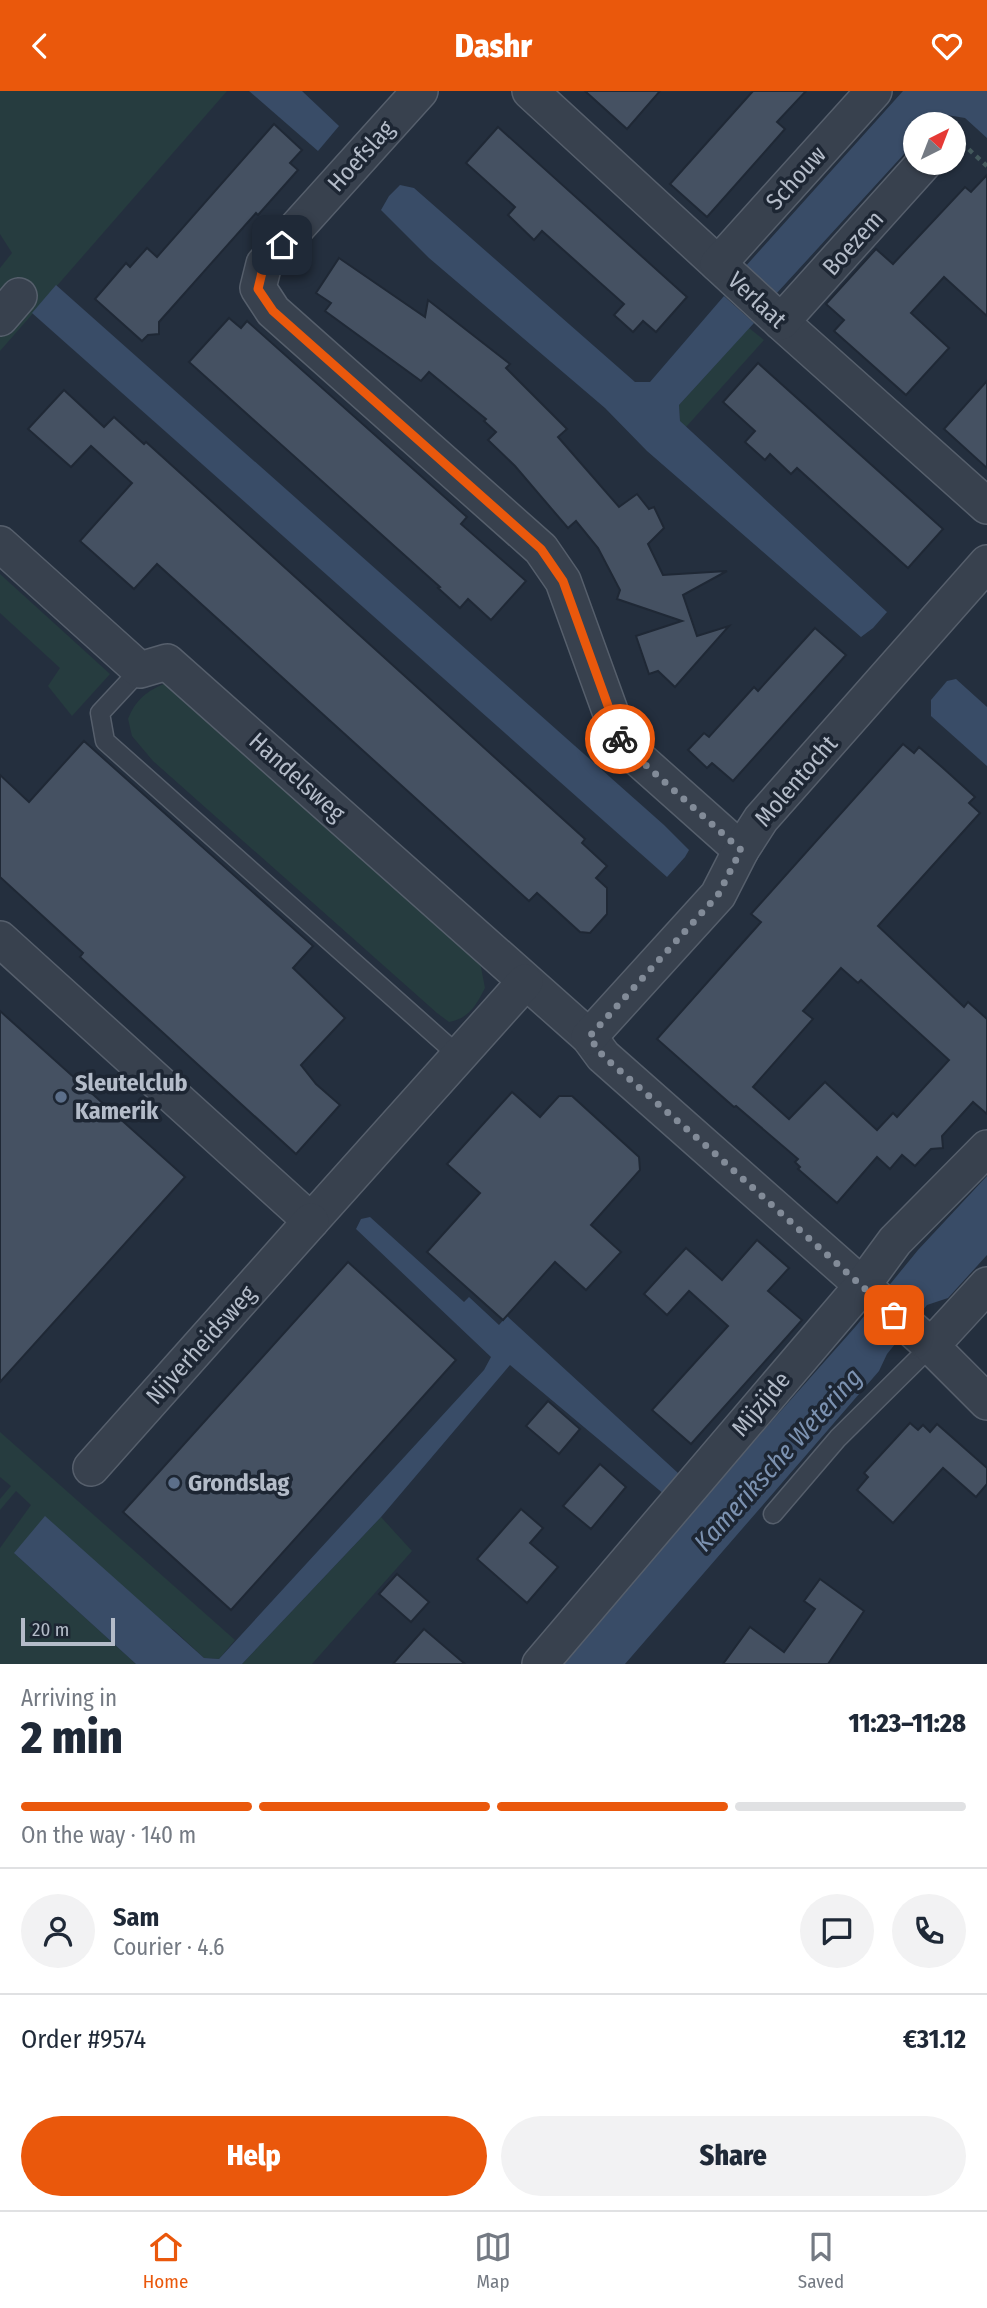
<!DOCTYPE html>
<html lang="en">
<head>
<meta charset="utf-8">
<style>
  :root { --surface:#fff; --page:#f2f2f3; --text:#1f2937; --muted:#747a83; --line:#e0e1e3; --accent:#ea580c }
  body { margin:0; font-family:"Fira Sans Condensed",sans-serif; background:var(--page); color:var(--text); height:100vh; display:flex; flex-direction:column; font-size:26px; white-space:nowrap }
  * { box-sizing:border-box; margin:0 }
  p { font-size:23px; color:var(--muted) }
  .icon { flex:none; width:38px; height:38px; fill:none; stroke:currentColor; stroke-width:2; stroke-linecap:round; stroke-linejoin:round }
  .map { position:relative; height:1573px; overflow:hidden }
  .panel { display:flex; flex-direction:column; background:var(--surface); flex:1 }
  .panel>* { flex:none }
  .needle { width:46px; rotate:42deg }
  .buttons { position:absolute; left:903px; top:21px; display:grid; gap:14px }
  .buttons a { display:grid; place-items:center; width:63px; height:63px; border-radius:50%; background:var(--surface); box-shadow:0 2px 5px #0004; font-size:35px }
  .scale { position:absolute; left:21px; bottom:18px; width:94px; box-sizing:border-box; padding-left:7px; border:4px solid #b4bcc9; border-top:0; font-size:19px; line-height:24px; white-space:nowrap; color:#b4bcc9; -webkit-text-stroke:5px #1d2633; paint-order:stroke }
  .pin { position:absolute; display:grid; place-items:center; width:60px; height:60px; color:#fff; margin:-30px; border-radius:14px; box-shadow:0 4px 10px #0006 }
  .courier { position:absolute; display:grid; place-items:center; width:70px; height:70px; margin:-35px; border:5px solid #ea580c; border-radius:50%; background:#fff; color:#222; box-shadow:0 2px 9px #0007 }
  .head em { font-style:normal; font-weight:800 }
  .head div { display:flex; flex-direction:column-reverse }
  .head { display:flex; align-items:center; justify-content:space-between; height:119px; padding:0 21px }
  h1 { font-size:46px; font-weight:800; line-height:52px }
  .bar { display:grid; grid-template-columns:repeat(4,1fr); gap:10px 7px; align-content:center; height:84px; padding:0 21px }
  .bar i { height:9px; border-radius:5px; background:var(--line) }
  .bar .current { background:var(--accent) }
  .bar p { grid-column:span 4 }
  .line { display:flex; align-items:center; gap:18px; padding:0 21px; border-top:2px solid var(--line) }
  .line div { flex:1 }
  .round { display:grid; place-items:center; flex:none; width:74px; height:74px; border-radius:37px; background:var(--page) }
  .button { display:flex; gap:14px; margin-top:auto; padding:14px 21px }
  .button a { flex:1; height:80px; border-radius:42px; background:var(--accent); color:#fff; font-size:28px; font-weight:800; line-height:80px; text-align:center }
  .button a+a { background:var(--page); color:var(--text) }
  header { display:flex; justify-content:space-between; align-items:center; height:91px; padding:0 21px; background:var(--accent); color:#fff; font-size:32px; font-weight:800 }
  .tabs { display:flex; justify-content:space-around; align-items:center; height:98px; border-top:2px solid var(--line); background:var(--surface); font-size:19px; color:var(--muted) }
  .tabs a { display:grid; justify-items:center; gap:4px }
  .tabs .current { color:var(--accent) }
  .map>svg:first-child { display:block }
</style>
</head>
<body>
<header><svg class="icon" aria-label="back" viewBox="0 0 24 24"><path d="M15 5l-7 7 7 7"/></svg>Dashr<svg class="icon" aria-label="heart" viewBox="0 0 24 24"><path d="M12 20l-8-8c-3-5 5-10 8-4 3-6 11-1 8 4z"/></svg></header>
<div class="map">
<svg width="987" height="1573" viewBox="0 0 987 1573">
  <rect width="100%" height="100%" fill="#242f3e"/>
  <g fill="#263c3f">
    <path d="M 0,0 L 227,0 L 0,260 L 0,177 L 12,162 L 0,143 Z"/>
    <path d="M 749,237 L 764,249 L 686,336 L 680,331 L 679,314 Z"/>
    <path d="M 0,483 L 110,583 L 72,625 L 48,595 L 60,577 L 0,522 Z"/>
    <path d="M 166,592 L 479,866 L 485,897 C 476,914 470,927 449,931 L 437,922 L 153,670 L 132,645 L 128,628 C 136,608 147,600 166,592 Z"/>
    <path d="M 0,1341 L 235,1549 L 219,1568 L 204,1567 L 174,1539 L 14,1462 L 136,1573 L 0,1573 L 0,1457 L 31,1414 L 16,1400 L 0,1419 L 0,1408 L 11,1395 L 0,1386 Z"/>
    <path d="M 381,1426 L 412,1460 L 312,1573 L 242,1573 Z"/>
  </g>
  <g fill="#394c67">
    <path d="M 249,0 L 302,0 L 339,35 L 318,60 Z"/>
    <path d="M 903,0 L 987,0 L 987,47 L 965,27 L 941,23 L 932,33 L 915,33 L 915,51 L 776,203 L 744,177 Z"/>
    <path d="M 400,94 L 414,97 L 635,291 L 650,291 L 724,205 L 754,232 L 679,314 L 680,330 L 887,521 L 873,537 L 861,546 L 647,360 L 605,317 L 429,167 L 381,119 L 389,105 Z"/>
    <path d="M 56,194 L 664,734 L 689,759 L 685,766 L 667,786 L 32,222 Z"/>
    <path d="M 956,588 L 987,616 L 987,675 L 931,625 L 931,609 L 947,590 Z"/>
    <path d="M 987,1085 L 987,1164 L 948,1207 L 927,1214 L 887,1263 L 879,1280 L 625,1573 L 563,1573 L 711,1399 L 856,1235 L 918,1159 Z"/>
    <path d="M 370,1126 L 464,1211 L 469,1206 L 499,1234 L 507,1225 L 678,1382 L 678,1387 L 665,1404 L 510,1274 L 381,1426 L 242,1573 L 136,1573 L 14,1462 L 45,1425 L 204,1567 L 219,1568 L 484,1279 L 491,1266 L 356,1138 L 361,1128 Z"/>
  </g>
  <g fill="#455162" stroke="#1f2835" stroke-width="2" fill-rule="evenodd">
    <path d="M 585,0 L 660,0 L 627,38 Z"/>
    <path d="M 753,0 L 806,0 L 777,31 L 785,38 L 707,126 L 670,93 Z"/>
    <path d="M 274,33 L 302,59 L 290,72 L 298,79 L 258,124 L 256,122 L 159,231 L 159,243 L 148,244 L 142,250 L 95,208 L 126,172 L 130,176 L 147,157 L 157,166 Z"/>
    <path d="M 498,36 L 687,206 L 656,241 L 643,230 L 633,241 L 614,224 L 624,213 L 542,140 L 534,149 L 508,124 L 515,116 L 466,72 Z"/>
    <path d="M 987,84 L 987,225 L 944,186 L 911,222 L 949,257 L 906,304 L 834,240 L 844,229 L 826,213 L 876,158 L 893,173 L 965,96 L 971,101 Z"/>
    <path d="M 339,167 L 425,226 L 428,209 L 510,273 L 506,277 L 567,338 L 558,346 L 619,416 L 637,403 L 649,418 L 654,416 L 664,437 L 648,453 L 663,484 L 727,480 L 683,504 L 697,545 L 729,535 L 675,596 L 658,580 L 649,583 L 636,545 L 682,530 L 617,508 L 620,499 L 598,457 L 576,430 L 568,437 L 515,375 L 488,349 L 496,341 L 484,330 L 486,328 L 429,281 L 421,290 L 325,220 L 331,212 L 316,202 Z"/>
    <path d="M 229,227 L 241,237 L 247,230 L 467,426 L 461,433 L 526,490 L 491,529 L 468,508 L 460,517 L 438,497 L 440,496 L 189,271 Z"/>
    <path d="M 758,272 L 943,438 L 908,477 L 797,377 L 791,383 L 770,363 L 765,369 L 745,351 L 755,340 L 723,311 Z"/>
    <path d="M 987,290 L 987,377 L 944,338 Z"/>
    <path d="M 64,299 L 104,336 L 114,326 L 144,353 L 146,351 L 585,748 L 582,752 L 607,775 L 596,787 L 607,797 L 607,823 L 590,842 L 580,841 L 537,802 L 529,810 L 157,473 L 134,498 L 80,450 L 132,392 L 91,355 L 71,376 L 28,338 Z"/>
    <path d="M 815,537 L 846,564 L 733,690 L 712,672 L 707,677 L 688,659 L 704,642 L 709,646 L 754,596 L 758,600 Z"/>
    <path d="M 84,650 L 313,855 L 293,877 L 345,927 L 301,974 L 316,993 L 340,1014 L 296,1063 L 92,877 L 80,866 L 83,862 L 0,786 L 0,684 L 29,711 Z"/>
    <path d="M 903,653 L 914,662 L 919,656 L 943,677 L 975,706 L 969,712 L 980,722 L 878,835 L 964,916 L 968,911 L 987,928 L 987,1023 L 973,1011 L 942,1045 L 943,1057 L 931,1058 L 915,1075 L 902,1064 L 890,1078 L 877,1066 L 837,1112 L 798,1078 L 800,1076 L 795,1071 L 798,1068 L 736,1015 L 734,1016 L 657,948 L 761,831 L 751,823 ZM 841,877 L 858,892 L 861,889 L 949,969 L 897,1026 L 893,1022 L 877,1039 L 825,991 L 789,1028 L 753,996 L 813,928 L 803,920 Z"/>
    <path d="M 0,920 L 185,1086 L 0,1291 Z"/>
    <path d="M 512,1001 L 540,1026 L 559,1005 L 572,1005 L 639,1066 L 640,1079 L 591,1134 L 621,1161 L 586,1199 L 555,1171 L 503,1229 L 427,1161 L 480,1102 L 447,1073 Z"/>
    <path d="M 757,1149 L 789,1177 L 768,1200 L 802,1229 L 691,1353 L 652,1319 L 728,1235 L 689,1200 L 667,1224 L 644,1203 L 686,1157 L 722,1189 Z"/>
    <path d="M 348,1171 L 456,1269 L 231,1519 L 123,1421 Z"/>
    <path d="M 548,1310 L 580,1338 L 559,1363 L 526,1335 Z"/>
    <path d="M 910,1332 L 918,1339 L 923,1334 L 930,1341 L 937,1333 L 987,1377 L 987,1393 L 976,1406 L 943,1377 L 893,1432 L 857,1399 L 868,1386 L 864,1382 Z"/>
    <path d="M 600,1373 L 626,1396 L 591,1438 L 563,1415 Z"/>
    <path d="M 521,1418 L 543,1437 L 530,1452 L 558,1476 L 527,1512 L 477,1468 Z"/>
    <path d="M 397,1483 L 429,1511 L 411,1531 L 379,1503 Z"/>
    <path d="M 820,1488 L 864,1520 L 828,1573 L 723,1573 L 750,1536 L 784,1561 L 815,1518 L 804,1510 Z"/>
    <path d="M 424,1538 L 465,1573 L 393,1573 Z"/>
  </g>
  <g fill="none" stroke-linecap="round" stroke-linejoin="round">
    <g stroke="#565f6c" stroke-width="21">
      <g id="service">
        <path d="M 140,579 L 100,622 L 105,650 L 459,965"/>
        <path d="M 773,1423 L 838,1347 L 931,1255"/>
      </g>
    </g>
    <g stroke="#565f6c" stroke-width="38">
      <g id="minor">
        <path d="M 420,0 L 264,173 L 258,197 L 273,220 L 541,458 L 563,490 L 622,653 L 741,759"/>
        <path d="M 530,0 L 781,231 L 987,415"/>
        <path d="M 718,173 L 874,0"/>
        <path d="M 0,227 L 19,205"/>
        <path d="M 781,231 L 924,72"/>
        <path d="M 0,453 L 140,579 L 167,571 L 589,946 L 603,965 L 931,1255"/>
        <path d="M 0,848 L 311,1130 L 525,891"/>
        <path d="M 589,946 L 718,804 L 741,759 L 761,728 L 987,472"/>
        <path d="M 987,1194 L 931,1255 L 987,1311"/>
        <path d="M 91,1377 L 311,1130"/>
        <path d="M 540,1573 L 862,1195 L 895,1150 L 987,1057"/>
      </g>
    </g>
    <path stroke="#44595c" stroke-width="4.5" stroke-dasharray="5 5" stroke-linecap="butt" d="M 954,45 L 987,75"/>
    <use href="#service" stroke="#38414e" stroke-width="18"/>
    <use href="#minor" stroke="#38414e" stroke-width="35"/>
  </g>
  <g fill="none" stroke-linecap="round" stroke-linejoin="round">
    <path stroke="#828b98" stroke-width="7" stroke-dasharray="0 12.6" d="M 620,648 L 622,653 L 741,759 L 718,804 L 589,946 L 603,965 L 712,1060 L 894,1224"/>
    <path stroke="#ea580c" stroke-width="9" d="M 282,154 L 264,173 L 258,198 L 273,220 L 541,458 L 563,490 L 620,648"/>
  </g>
  <g fill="#5c6f8a" stroke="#1d2633" stroke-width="2.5">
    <circle cx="61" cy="1006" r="7"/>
    <circle cx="174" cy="1392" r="7"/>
  </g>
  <g text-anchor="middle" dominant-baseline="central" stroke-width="7" stroke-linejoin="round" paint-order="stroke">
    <g font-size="24" fill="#b4bcc9" stroke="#1d2633">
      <text transform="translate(361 65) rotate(-48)">Hoefslag</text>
      <text transform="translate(796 87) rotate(-48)">Schouw</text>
      <text transform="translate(853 152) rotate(-48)">Boezem</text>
      <text transform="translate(757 209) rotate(43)">Verlaat</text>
      <text transform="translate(297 686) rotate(42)">Handelsweg</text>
      <text transform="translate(796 690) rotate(-49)">Molentocht</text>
      <text transform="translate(201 1254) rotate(-48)">Nijverheidsweg</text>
      <text transform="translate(761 1313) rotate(-50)">Mijzijde</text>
    </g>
    <g font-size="24" font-weight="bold" fill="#b4bcc9" stroke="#1d2633" text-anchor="start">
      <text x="75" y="992">Sleutelclub<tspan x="75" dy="28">Kamerik</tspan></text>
      <text x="188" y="1392">Grondslag</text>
    </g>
    <g font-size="26" font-style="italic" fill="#7c92b1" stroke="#1d2633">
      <text transform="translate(778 1369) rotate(-48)">Kameriksche Wetering</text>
    </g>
  </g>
</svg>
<div class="buttons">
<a><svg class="needle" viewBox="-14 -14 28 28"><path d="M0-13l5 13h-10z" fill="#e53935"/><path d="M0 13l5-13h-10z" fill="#747a83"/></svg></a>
</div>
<div class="scale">20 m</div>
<div class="pin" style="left:894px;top:1224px;background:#ea580c"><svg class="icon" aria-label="bag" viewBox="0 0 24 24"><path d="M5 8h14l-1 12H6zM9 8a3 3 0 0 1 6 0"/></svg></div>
<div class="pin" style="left:282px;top:154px;background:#1f2937"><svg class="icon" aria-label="home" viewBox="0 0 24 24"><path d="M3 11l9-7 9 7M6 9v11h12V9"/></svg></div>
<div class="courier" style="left:620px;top:648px"><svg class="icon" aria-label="bike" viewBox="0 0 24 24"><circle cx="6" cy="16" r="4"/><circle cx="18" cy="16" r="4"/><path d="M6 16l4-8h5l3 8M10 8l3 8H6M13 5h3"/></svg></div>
</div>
<section class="panel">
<div class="head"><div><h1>2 min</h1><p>Arriving in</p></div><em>11:23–11:28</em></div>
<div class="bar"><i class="current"></i><i class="current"></i><i class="current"></i><i></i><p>On the way · 140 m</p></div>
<div class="line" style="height:126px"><a class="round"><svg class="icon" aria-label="person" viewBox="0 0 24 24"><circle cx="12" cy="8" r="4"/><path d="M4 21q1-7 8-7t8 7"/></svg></a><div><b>Sam</b><p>Courier · 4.6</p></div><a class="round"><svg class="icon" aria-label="chat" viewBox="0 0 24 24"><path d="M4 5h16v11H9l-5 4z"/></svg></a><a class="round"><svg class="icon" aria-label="phone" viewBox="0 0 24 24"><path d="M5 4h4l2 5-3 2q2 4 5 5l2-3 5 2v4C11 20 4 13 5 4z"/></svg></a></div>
<div class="line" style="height:91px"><div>Order #9574</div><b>€31.12</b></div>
<div class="button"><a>Help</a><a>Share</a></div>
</section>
<nav class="tabs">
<a class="current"><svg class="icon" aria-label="home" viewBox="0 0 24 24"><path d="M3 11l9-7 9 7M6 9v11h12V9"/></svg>Home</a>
<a><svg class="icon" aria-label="map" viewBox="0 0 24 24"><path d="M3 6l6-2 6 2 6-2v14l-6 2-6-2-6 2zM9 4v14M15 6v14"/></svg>Map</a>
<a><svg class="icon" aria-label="saved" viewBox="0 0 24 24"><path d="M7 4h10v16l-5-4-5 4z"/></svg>Saved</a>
</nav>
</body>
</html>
